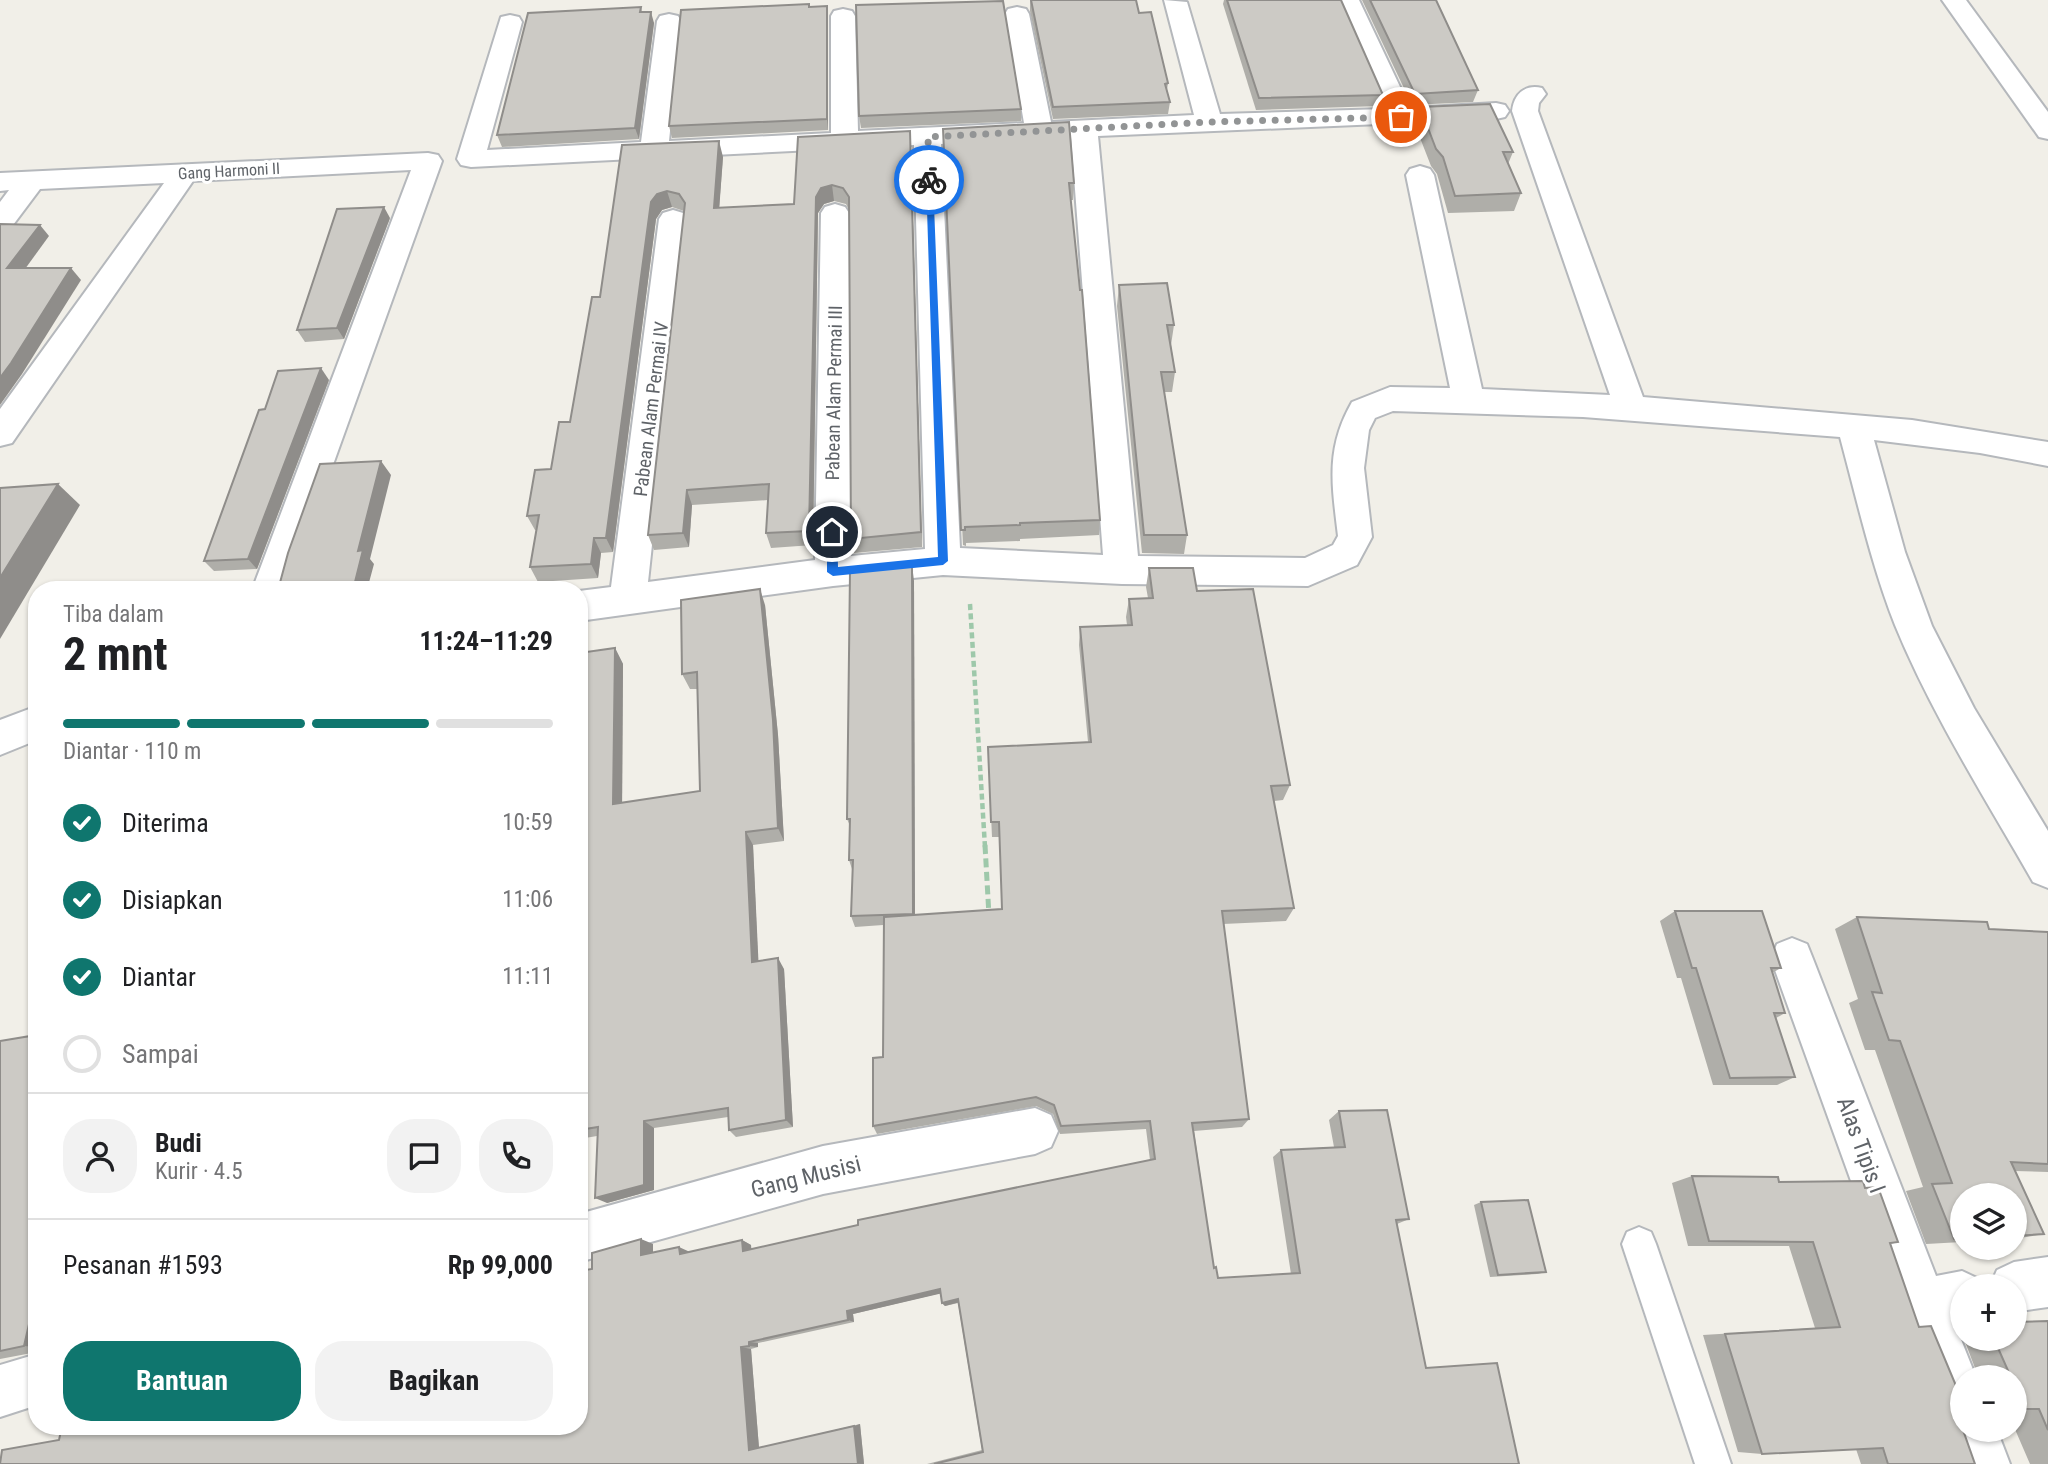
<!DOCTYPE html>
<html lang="id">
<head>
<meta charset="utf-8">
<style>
  :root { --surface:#fff; --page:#f2f2f2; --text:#202124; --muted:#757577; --line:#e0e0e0; --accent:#0f766e }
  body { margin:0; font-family:"Roboto Condensed",sans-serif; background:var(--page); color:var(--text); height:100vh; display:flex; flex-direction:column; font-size:26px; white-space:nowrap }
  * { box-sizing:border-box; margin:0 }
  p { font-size:23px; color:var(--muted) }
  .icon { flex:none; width:38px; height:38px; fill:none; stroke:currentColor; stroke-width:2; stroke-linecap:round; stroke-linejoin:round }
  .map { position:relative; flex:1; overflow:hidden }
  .details { position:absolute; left:28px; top:581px; width:560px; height:854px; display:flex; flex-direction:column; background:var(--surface); border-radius:28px; box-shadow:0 2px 5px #0004 }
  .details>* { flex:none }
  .buttons { position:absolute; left:1950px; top:1183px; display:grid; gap:14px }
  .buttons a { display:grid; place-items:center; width:77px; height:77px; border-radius:50%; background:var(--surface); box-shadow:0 2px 5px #0004; font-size:35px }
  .pin { position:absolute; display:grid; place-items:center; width:60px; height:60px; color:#fff; margin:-30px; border:4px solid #fff; border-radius:50%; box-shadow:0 2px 7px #0007 }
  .courier { position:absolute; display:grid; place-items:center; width:70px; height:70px; margin:-35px; border:5px solid #1a73e8; border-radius:50%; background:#fff; color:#222; box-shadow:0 2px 9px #0007 }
  .headline em { font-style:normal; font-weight:700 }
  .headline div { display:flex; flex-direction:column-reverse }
  .headline { display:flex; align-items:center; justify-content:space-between; height:119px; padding:0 35px }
  h1 { font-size:46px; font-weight:700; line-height:52px }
  .bar { display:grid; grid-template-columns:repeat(4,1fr); gap:10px 7px; align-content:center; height:84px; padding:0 35px }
  .bar i { height:9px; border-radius:5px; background:var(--line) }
  .bar .selected { background:var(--accent) }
  .bar p { grid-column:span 4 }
  .line { display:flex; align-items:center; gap:18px; padding:0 35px; border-top:2px solid var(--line) }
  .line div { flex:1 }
  .round { display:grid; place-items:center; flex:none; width:74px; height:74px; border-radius:28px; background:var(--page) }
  ol { padding:0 35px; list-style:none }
  li { display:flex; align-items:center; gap:21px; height:77px }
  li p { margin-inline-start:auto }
  li .icon { padding:7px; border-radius:50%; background:var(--accent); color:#fff; stroke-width:4 }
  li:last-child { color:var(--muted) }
  li i { width:38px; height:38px; border:4px solid var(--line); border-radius:50% }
  .cta { display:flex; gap:14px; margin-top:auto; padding:14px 35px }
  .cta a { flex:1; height:80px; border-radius:28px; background:var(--accent); color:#fff; font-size:28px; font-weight:700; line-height:80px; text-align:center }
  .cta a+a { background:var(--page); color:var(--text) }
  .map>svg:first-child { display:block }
</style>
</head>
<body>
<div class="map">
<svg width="2048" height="1464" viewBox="0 0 2048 1464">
  <rect width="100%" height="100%" fill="#f1efe8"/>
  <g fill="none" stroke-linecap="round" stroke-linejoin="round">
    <g stroke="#b5b8bc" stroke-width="4">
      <path id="service" d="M 1639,1227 L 1651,1232 L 1656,1244 L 1731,1464 L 1695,1464 L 1622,1244 L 1627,1232 Z"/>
    </g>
    <g stroke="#b5b8bc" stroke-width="4">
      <g id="minor">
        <path d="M 1164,0 L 1187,2 L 1220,114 L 1384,109 L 1335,0 L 1359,0 L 1410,108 L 1496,103 L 1505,105 L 1509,111 L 1505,117 L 1496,119 L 1098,136 L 1138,556 L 1305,558 L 1333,545 L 1338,536 C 1332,485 1325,449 1352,402 L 1390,387 L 1450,388 L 1406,175 L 1410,169 L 1420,166 L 1430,169 L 1434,175 L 1482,389 L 1610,395 L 1512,111 C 1514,94 1525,84 1542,88 L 1546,94 L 1539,103 L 1538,111 L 1643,397 L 1912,420 L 2048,442 L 2048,466 L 1980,453 L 1874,440 L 1905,552 L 1932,626 L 1974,708 L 2048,831 L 2048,888 L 2033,882 C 1985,798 1932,715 1895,625 C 1871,564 1857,500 1840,437 L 1583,417 L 1393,411 L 1375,418 L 1369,430 L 1364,468 L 1372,537 L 1357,565 L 1308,586 L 1122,584 L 943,575 L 833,586 L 579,621 L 579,591 L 611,587 L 659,219 L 663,213 L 673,210 L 683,213 L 687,219 L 648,582 L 815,560 L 821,213 L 825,207 L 835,204 L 845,207 L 849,213 L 851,556 L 925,549 L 914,145 L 471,167 L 461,165 L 457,159 L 501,17 L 510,15 L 519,17 L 522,22 L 487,150 L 641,142 L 657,21 L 660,16 L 669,14 L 678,16 L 681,21 L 669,141 L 831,133 L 831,16 L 834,11 L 843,9 L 852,11 L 855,16 L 858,131 L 1024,123 L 1005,14 L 1008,9 L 1017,7 L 1026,9 L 1029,14 L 1051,122 L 1194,115 ZM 1071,137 L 1103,555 L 960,548 L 941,144 Z"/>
        <path d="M 1942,0 L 1966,0 L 2048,112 L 2048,139 L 2039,137 Z"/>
        <path d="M 428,153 L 438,155 L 442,161 L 288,590 L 252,590 L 411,170 L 193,181 L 12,443 L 0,446 L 0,409 L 164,183 L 40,189 L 10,229 L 0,231 L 0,202 L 9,190 L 0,191 L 0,173 Z"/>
        <path d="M 37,706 L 37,740 L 0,755 L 0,720 Z"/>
        <path d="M 1792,938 L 1807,944 L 1813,959 L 1936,1276 L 1962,1271 L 1979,1279 L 1983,1286 L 1962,1286 L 1962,1321 L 1954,1322 L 1976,1377 L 1962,1377 L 1962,1430 L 1997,1430 L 2010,1464 L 1958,1464 L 1946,1427 L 1895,1303 L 1771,959 L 1777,944 Z"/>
        <path d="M 1035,1108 L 1051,1115 L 1058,1131 L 1051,1147 L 1035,1154 L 823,1194 L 579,1262 L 579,1214 L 823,1146 Z"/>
        <path d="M 2048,1257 L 2048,1307 L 2014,1312 L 2014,1286 L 1990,1286 L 1997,1270 L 2014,1262 Z"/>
        <path d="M 37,1354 L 37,1405 L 0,1417 L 0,1365 Z"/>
      </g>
    </g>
    <path stroke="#9ec8aa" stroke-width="4.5" stroke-dasharray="6 3.5" stroke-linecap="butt" d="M 970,604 L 985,847"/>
    <path stroke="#9ec8aa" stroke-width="5" stroke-dasharray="9 4.5" stroke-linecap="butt" d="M 985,845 L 989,916"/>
    <use href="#service" fill="#fff" fill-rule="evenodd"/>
    <use href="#minor" fill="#fff" fill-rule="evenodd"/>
  </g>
  <g fill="#afaea9">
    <path d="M 1030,0 L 1139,13 L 1168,83 L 1167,90 L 1170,102 L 1168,114 L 1053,119 L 1030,11 Z"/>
    <path d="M 1224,0 L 1341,0 L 1383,95 L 1380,106 L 1256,110 L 1223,4 Z"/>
    <path d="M 1362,0 L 1436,0 L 1478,90 L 1473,102 L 1412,105 Z"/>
    <path d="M 827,6 L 828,18 L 828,130 L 672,138 L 669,126 L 810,7 Z"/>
    <path d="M 641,7 L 642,12 L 654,23 L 639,139 L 502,147 L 497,135 Z"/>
    <path d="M 1420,107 L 1513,152 L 1508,164 L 1521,193 L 1514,211 L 1448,213 L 1437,174 L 1431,166 L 1415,125 Z"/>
    <path d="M 1021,109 L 1021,121 L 861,128 L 859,116 Z"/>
    <path d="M 943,129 L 1074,183 L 1073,200 L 1071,200 L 1100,520 L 1099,535 L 1020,539 L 1020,541 L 966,543 L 966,546 L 963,545 Z"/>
    <path d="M 910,131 L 911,148 L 922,547 L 854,553 L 851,539 L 849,210 L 846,204 L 834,201 L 824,204 L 818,213 L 813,545 L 771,548 L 766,533 L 768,500 L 692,505 L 689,547 L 654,550 L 648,535 L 684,211 L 672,207 L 662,210 L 656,219 L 613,552 L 601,553 L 598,578 L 538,582 L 530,567 L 536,530 L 535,530 L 527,516 L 551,469 L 570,422 L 600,297 L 622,145 L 723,157 L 719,208 L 794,204 Z"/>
    <path d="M 390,218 L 344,339 L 305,342 L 297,330 Z"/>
    <path d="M 1119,285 L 1174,325 L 1171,345 L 1175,372 L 1172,392 L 1164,392 L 1187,535 L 1184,554 L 1142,553 L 1117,306 Z"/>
    <path d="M 329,380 L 257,569 L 214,571 L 204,561 Z"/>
    <path d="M 1149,568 L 1197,591 L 1290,785 L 1283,800 L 1274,801 L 1294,908 L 1286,921 L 1223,924 L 1249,1119 L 1242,1127 L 1194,1131 L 1214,1268 L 1218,1278 L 1291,1274 L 1273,1157 L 1281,1150 L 1334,1147 L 1329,1120 L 1339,1111 L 1409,1219 L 1397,1224 L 1426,1368 L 1519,1464 L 927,1464 L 982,1450 L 958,1303 L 945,1306 L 942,1303 L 941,1293 L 853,1314 L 854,1322 L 758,1343 L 758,1347 L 751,1349 L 759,1448 L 860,1424 L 864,1464 L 59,1440 L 579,1426 L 592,1269 L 653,1244 L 653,1252 L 690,1252 L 742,1240 L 751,1245 L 751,1249 L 1150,1160 L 1146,1129 L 1060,1134 L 1053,1114 L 1036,1106 L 877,1134 L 873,1126 L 883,1057 L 883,925 L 855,927 L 851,916 L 853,872 L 849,860 L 850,826 L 847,819 L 914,581 L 915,915 L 1002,909 L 1000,837 L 992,837 L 988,747 L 1088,742 L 1079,645 L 1080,627 L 1127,625 L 1126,617 L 1129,599 L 1148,598 L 1146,587 Z"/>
    <path d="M 765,605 L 778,735 L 784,841 L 753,845 L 758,962 L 784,969 L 793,1127 L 736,1137 L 729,1130 L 728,1117 L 654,1128 L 654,1190 L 607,1203 L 597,1136 L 579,1139 L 579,653 L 615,648 L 623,664 L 622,803 L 700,791 L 697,689 L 690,689 L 682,674 Z"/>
    <path d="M 1675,911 L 1781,968 L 1772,973 L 1785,1013 L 1776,1018 L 1795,1077 L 1777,1085 L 1713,1085 L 1681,978 L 1677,978 L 1660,921 Z"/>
    <path d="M 1857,917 L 1989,929 L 2048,932 L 2048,1172 L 2015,1171 L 2044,1234 L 2014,1239 L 2014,1195 L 1962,1195 L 1962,1242 L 1926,1244 L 1906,1191 L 1923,1187 L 1875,1050 L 1865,1050 L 1849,1003 L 1858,999 L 1835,929 Z"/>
    <path d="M 37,1031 L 37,1352 L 0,1359 L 0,1041 L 36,1035 Z"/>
    <path d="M 1692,1176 L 1865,1188 L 1898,1242 L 1890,1244 L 1919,1327 L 1956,1409 L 1975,1464 L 1861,1464 L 1856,1449 L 1762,1454 L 1738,1452 L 1703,1335 L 1815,1328 L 1789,1246 L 1688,1246 L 1672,1183 Z"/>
    <path d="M 1481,1202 L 1546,1272 L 1537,1274 L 1490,1277 L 1474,1205 Z"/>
    <path d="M 2048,1321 L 2048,1464 L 2030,1464 L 2014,1427 L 2014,1377 L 1978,1377 L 1978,1376 L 1964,1339 L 2014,1339 Z"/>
    <path d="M 1962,1325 L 1962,1334 L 1958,1326 Z"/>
  </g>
  <g fill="#8f8d8a">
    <path d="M 827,6 L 828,18 L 828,130 L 827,119 Z"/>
    <path d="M 651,12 L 654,23 L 639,139 L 635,128 Z"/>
    <path d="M 910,131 L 911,148 L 922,547 L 921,532 Z"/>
    <path d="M 719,141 L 723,157 L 718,225 L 714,208 Z"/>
    <path d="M 832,185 L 834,201 L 824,204 L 818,213 L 813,545 L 809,531 L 816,197 L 821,188 Z"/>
    <path d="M 667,191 L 672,207 L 662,210 L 656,219 L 613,552 L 606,538 L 651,202 L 657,194 Z"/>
    <path d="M 384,207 L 390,218 L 344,339 L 337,328 Z"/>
    <path d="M 40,225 L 49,236 L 17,280 L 7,268 Z"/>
    <path d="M 71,268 L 81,280 L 22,374 L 0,405 L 0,378 Z"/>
    <path d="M 321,368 L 329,380 L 257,569 L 248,559 Z"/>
    <path d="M 381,461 L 391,475 L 370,559 L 374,564 L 367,590 L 353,590 L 358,551 Z"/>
    <path d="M 58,484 L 80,505 L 0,639 L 0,578 Z"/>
    <path d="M 687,490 L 692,505 L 689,547 L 683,533 Z"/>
    <path d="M 594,538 L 601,553 L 598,578 L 591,564 Z"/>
    <path d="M 912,565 L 914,581 L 915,924 L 913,914 Z"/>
    <path d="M 760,589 L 765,605 L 778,735 L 784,841 L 778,828 Z"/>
    <path d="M 615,648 L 623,664 L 622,817 L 613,804 Z"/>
    <path d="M 746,832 L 753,845 L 759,973 L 752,962 Z"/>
    <path d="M 778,958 L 784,969 L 793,1127 L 786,1120 Z"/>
    <path d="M 644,1121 L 654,1128 L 654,1190 L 607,1203 L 595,1198 Z"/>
    <path d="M 641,1239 L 653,1244 L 653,1259 L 641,1255 Z"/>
    <path d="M 742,1240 L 751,1245 L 752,1255 L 743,1251 Z"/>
    <path d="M 679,1247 L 690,1252 L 680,1254 Z"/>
    <path d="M 940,1289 L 943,1293 L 853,1314 L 854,1322 L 848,1320 L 847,1311 Z"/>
    <path d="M 958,1299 L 960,1302 L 945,1306 L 942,1303 Z"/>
    <path d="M 37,1322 L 37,1347 L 24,1346 L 29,1324 Z"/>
    <path d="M 749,1342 L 758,1343 L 758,1347 L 749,1346 Z"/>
    <path d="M 741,1347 L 751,1349 L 759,1448 L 749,1450 Z"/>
    <path d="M 860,1424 L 864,1464 L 858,1464 L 854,1426 Z"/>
  </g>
  <g fill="#cccac5" stroke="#8f8d8a" stroke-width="2">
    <path d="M 1031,0 L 1136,0 L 1139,13 L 1151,12 L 1168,83 L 1165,84 L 1170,102 L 1053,107 Z"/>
    <path d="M 1227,0 L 1341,0 L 1383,95 L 1259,98 Z"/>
    <path d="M 1370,0 L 1436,0 L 1478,90 L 1415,94 Z"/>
    <path d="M 1003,1 L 1021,109 L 859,116 L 856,5 Z"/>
    <path d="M 809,4 L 809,7 L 827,6 L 827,119 L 669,126 L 681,10 Z"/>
    <path d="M 641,7 L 640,12 L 651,12 L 635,128 L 497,135 L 528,13 Z"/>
    <path d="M 1490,104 L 1513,152 L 1503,152 L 1521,193 L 1455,196 L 1443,157 L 1436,149 L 1420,107 Z"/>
    <path d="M 1069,122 L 1074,183 L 1069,183 L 1080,290 L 1082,290 L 1100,520 L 1020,523 L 1020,525 L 965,527 L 965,530 L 961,530 L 943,129 Z"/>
    <path d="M 910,131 L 921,532 L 851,539 L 849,197 L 843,188 L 832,185 L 821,188 L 816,197 L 809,531 L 766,533 L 769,484 L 687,490 L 683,533 L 648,535 L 685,203 L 679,194 L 667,191 L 657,194 L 651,202 L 606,538 L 594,538 L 591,564 L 530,567 L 539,515 L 527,516 L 535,470 L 551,469 L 559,422 L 570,422 L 592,297 L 600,297 L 622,145 L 719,141 L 714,208 L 794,204 L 798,137 Z"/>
    <path d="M 384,207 L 337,328 L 297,330 L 337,209 Z"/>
    <path d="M 0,224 L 40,225 L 7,268 L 71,268 L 11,363 L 0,378 Z"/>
    <path d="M 1167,283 L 1174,325 L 1167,325 L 1175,372 L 1161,372 L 1187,535 L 1144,535 L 1119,285 Z"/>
    <path d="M 321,368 L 248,559 L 204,561 L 259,410 L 265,409 L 278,371 Z"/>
    <path d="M 381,461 L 358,551 L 363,550 L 353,590 L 278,590 L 288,553 L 320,464 Z"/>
    <path d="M 58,484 L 0,578 L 0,488 Z"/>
    <path d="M 912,565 L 913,914 L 851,916 L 853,860 L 849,860 L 850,819 L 847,819 L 850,572 Z"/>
    <path d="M 1149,568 L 1193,568 L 1197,591 L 1253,589 L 1290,785 L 1271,786 L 1294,908 L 1222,911 L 1249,1119 L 1192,1123 L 1214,1268 L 1216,1267 L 1218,1278 L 1300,1273 L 1281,1150 L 1345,1147 L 1339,1111 L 1387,1110 L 1409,1219 L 1396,1220 L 1426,1368 L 1497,1363 L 1519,1464 L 934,1464 L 983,1452 L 958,1299 L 942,1303 L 940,1289 L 847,1311 L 848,1320 L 749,1342 L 749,1346 L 741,1347 L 749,1450 L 854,1426 L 858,1464 L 0,1464 L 2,1450 L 59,1440 L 62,1426 L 579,1426 L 579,1271 L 592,1269 L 592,1253 L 641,1239 L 641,1255 L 679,1247 L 680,1254 L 742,1240 L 743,1251 L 858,1225 L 858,1220 L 1155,1159 L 1150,1121 L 1061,1126 L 1054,1105 L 1036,1097 L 873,1126 L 873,1058 L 883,1057 L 884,917 L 1002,909 L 999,822 L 991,822 L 988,747 L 1091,742 L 1080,627 L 1132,625 L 1129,599 L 1153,598 Z"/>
    <path d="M 760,589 L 773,720 L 778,828 L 746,832 L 752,962 L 778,958 L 786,1120 L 729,1130 L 728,1108 L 644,1121 L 644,1185 L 595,1198 L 598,1127 L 579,1130 L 579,653 L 615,648 L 613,804 L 700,791 L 697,672 L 682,674 L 681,600 Z"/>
    <path d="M 1675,911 L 1762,911 L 1781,968 L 1771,968 L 1785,1013 L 1774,1013 L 1795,1077 L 1730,1078 L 1696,968 L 1692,968 Z"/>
    <path d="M 1857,917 L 1987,922 L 1989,929 L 2048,932 L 2048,1164 L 2011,1162 L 2044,1234 L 2014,1236 L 2014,1195 L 1962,1195 L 1962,1239 L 1954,1239 L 1932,1184 L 1952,1183 L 1900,1041 L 1889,1040 L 1872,992 L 1882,993 Z"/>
    <path d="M 37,1031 L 37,1322 L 29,1324 L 24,1346 L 0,1351 L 0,1041 L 36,1035 Z"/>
    <path d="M 1692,1176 L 1778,1177 L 1779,1182 L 1863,1181 L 1865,1188 L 1878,1187 L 1898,1242 L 1890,1243 L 1919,1327 L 1931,1326 L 1962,1400 L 1962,1409 L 1956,1409 L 1962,1425 L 1962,1430 L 1963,1430 L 1975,1464 L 1888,1464 L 1883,1448 L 1762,1454 L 1725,1334 L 1840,1327 L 1813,1242 L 1709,1241 Z"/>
    <path d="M 1528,1200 L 1546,1272 L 1498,1275 L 1481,1202 Z"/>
    <path d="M 2048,1321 L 2048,1430 L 2039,1409 L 2014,1409 L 2014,1377 L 2008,1377 L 2010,1375 L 1994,1339 L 2014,1339 L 2014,1322 Z"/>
  </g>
  <path fill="#1a73e8" d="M 926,178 L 933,180 L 948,561 L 943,565 L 833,576 L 827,572 L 827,532 L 832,528 L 837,532 L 838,567 L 938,557 Z"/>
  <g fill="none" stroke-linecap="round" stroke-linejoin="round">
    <path stroke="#929495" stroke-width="7" stroke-dasharray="0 12.6" d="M 929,180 L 928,137 L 1209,122 L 1401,117"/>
  </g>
  <g text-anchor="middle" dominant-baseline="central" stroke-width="6" stroke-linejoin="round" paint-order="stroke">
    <g font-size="16" fill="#5f6368" stroke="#fff">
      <text transform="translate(229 171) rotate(-3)">Gang Harmoni II</text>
    </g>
    <g font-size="19" fill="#5f6368" stroke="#fff">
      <text transform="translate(834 393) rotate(-89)">Pabean Alam Permai III</text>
      <text transform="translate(651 409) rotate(-83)">Pabean Alam Permai IV</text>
    </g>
    <g font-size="23" fill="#5f6368" stroke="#fff">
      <text transform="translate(1861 1145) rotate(70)">Alas Tipis I</text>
      <text transform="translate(806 1177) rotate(-14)">Gang Musisi</text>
    </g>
  </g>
</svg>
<div class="buttons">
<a><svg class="icon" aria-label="layers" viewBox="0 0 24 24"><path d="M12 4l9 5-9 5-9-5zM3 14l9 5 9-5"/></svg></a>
<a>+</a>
<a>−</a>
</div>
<div class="pin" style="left:1401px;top:117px;background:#ea580c"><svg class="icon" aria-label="bag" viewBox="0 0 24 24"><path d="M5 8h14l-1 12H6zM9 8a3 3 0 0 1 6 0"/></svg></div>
<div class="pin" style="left:832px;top:532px;background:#1f2937"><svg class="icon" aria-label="home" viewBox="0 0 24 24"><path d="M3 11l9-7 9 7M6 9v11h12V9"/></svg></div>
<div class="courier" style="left:929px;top:180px"><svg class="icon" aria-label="bike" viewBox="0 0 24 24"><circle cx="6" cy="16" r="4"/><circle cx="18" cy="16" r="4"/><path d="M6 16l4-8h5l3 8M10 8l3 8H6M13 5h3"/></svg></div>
<section class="details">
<div class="headline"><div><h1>2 mnt</h1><p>Tiba dalam</p></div><em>11:24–11:29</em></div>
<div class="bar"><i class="selected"></i><i class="selected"></i><i class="selected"></i><i></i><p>Diantar · 110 m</p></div>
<ol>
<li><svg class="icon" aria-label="check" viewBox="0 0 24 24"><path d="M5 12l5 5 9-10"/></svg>Diterima<p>10:59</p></li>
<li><svg class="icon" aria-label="check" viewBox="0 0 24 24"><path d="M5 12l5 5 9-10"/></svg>Disiapkan<p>11:06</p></li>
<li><svg class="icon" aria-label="check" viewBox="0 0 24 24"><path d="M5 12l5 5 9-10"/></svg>Diantar<p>11:11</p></li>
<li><i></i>Sampai</li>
</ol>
<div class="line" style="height:126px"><a class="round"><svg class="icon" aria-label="person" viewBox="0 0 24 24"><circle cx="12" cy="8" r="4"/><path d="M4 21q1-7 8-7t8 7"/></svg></a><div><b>Budi</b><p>Kurir · 4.5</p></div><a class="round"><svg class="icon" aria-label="chat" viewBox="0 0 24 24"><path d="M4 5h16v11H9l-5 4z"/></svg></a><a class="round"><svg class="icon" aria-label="phone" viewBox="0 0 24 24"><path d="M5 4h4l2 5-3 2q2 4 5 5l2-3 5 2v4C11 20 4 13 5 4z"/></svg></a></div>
<div class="line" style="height:91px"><div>Pesanan #1593</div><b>Rp 99,000</b></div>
<div class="cta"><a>Bantuan</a><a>Bagikan</a></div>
</section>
</div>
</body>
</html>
